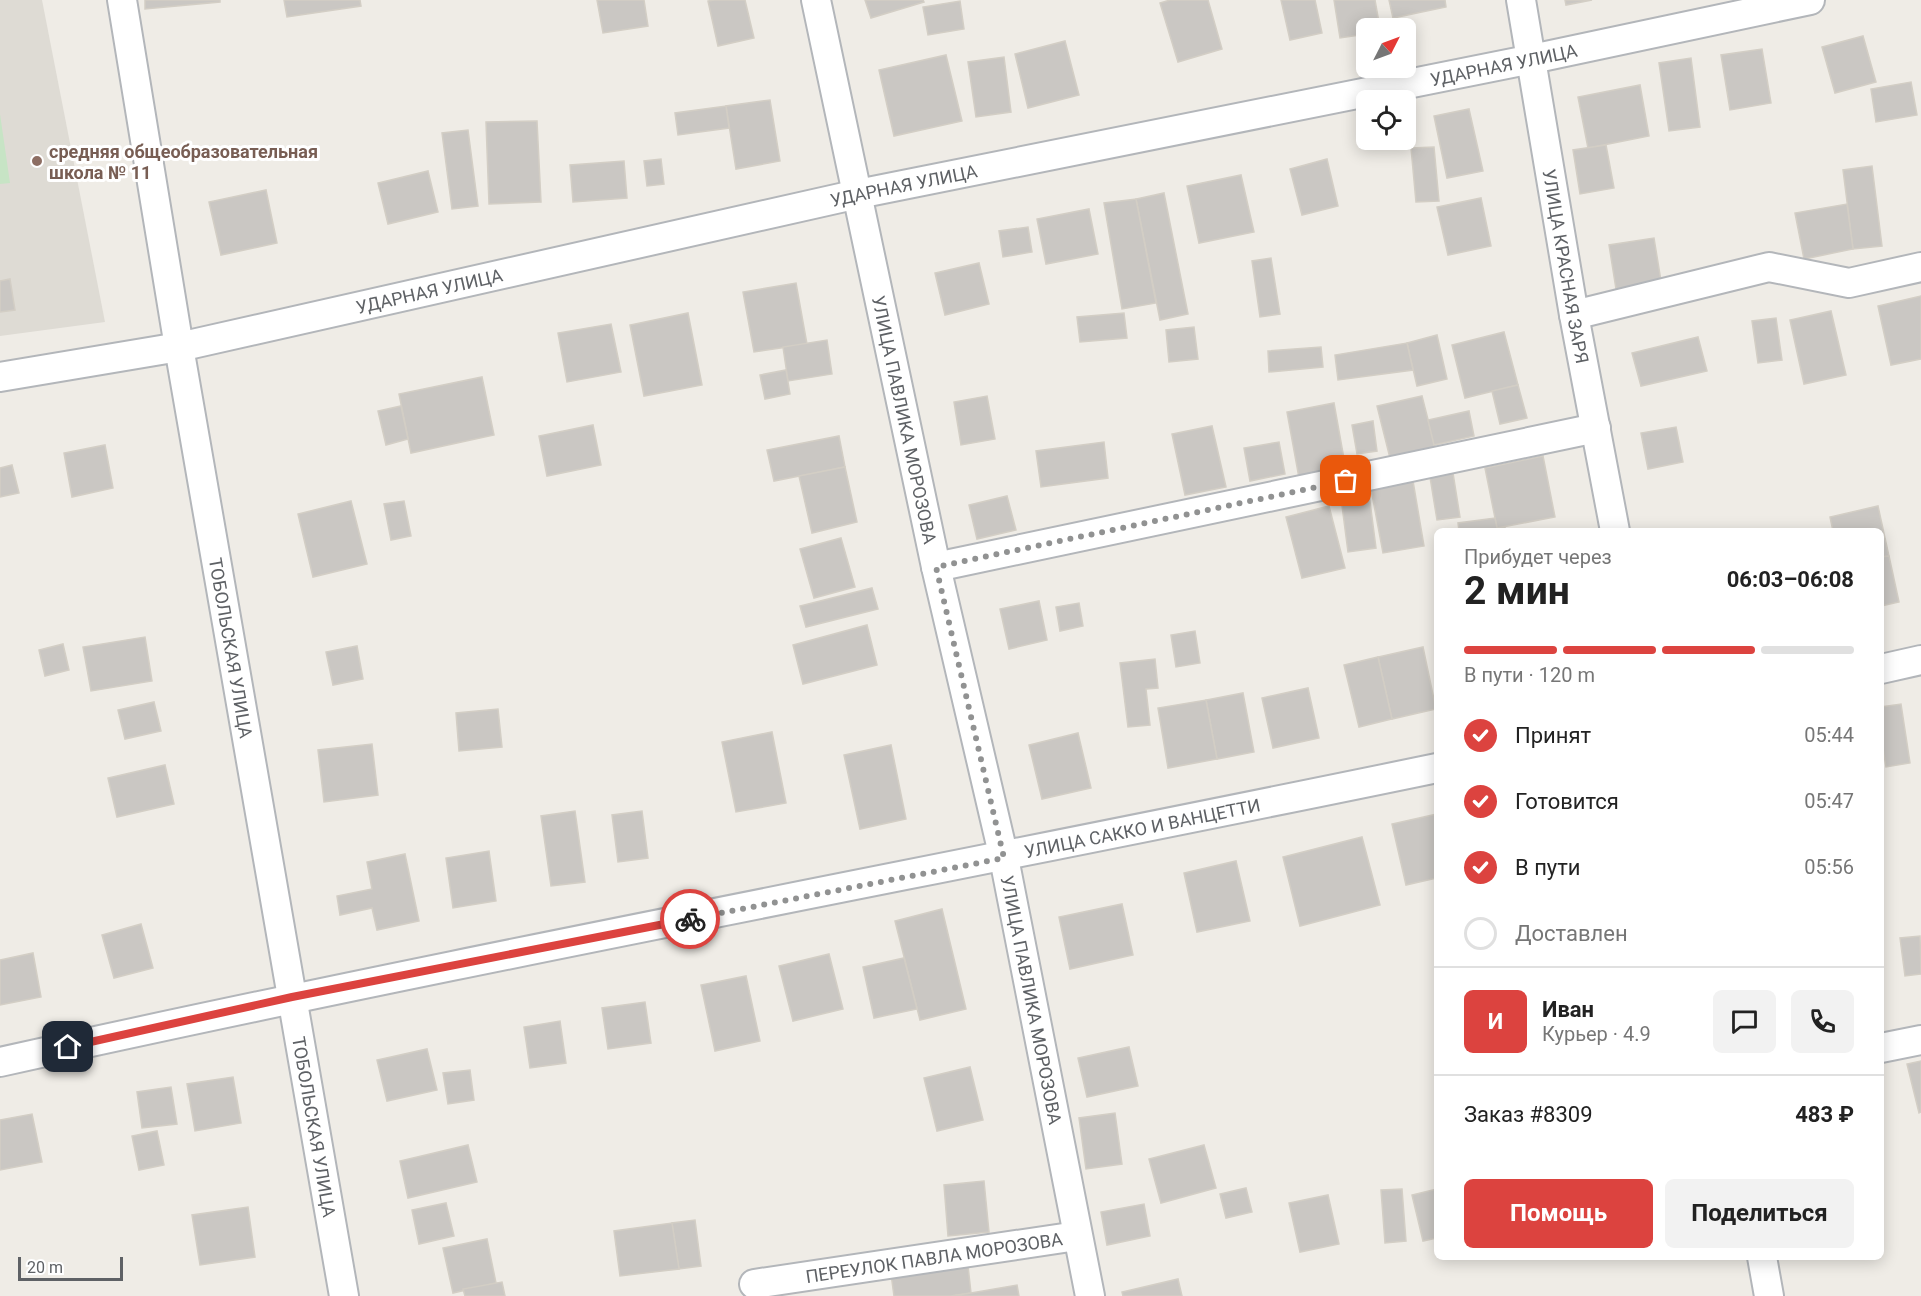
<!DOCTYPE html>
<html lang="ru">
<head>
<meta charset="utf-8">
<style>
  :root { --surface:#fff; --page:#f2f2f2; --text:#222; --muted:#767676; --line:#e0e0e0; --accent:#dc433f }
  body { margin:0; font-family:Roboto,sans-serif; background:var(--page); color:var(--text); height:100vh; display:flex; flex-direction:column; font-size:22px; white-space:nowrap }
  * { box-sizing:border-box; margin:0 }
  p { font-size:20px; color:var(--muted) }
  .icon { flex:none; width:33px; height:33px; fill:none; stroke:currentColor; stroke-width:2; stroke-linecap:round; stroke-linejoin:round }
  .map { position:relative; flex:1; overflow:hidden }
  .sheet { position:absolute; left:1434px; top:528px; width:450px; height:732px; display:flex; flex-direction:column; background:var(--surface); border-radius:9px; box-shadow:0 3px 15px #0003 }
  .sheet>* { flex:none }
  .needle { width:39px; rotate:48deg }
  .fabs { position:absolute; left:1356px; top:18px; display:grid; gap:12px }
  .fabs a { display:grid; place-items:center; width:60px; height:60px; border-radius:9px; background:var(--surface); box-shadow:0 3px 15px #0003; font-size:30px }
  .scale { position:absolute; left:18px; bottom:15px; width:105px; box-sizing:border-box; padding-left:6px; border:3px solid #5e6165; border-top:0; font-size:16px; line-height:21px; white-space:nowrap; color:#5e6165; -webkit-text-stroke:4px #fff; paint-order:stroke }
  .pin { position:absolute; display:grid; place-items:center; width:51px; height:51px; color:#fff; margin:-26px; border-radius:12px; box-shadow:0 3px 9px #0006 }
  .courier { position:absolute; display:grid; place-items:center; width:60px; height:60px; margin:-30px; border:4px solid #dc433f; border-radius:50%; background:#fff; color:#222; box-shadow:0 2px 8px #0007 }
  .summary em { font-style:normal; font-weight:700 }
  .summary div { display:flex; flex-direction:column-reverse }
  .summary { display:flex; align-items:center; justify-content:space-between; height:102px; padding:0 30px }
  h1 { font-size:39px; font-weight:700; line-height:45px }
  .bar { display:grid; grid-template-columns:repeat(4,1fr); gap:9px 6px; align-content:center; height:72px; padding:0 30px }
  .bar i { height:8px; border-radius:4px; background:var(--line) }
  .bar .current { background:var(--accent) }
  .bar p { grid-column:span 4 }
  .line { display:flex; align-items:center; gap:15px; padding:0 30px; border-top:2px solid var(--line) }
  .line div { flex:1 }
  .round { display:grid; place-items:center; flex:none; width:63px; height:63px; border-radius:9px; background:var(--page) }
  ol { padding:0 30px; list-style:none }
  li { display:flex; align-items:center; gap:18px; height:66px }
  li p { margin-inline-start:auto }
  li .icon { padding:6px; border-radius:50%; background:var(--accent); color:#fff; stroke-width:4 }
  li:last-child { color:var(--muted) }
  li i { width:33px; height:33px; border:3px solid var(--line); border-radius:50% }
  .action { display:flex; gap:12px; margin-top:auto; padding:12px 30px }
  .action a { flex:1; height:69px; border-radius:9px; background:var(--accent); color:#fff; font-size:24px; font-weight:700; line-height:69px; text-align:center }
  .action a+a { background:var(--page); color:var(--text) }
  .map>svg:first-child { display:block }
</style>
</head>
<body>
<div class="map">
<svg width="1921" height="1296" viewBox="0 0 1921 1296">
  <rect width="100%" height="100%" fill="#efece6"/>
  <path fill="#dedbd4" d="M 0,0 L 42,0 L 105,322 L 0,336 Z"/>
  <path fill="#c7e4c5" d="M 0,114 L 10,183 L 0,184 Z"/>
  <g fill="#cac7c3" stroke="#d3cec5" stroke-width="1.5">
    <path d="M 145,0 L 220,0 L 220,2 L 145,9 Z"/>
    <path d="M 284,0 L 360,0 L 361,6 L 287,17 Z"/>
    <path d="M 597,0 L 644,0 L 648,26 L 603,33 Z"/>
    <path d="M 714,0 L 745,0 L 754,38 L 718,46 L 708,1 Z"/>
    <path d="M 865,0 L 923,0 L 924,2 L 871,18 Z"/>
    <path d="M 1170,0 L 1208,0 L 1222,49 L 1178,62 L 1160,3 Z"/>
    <path d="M 1281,0 L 1315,0 L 1322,33 L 1290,40 Z"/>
    <path d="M 1334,0 L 1375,0 L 1380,28 L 1366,28 L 1366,34 L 1340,38 Z"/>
    <path d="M 1389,0 L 1445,0 L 1446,7 L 1393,18 Z"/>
    <path d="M 1565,0 L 1592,0 L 1566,5 Z"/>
    <path d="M 960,1 L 964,29 L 928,35 L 923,7 Z"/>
    <path d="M 1863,36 L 1876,82 L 1835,93 L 1822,47 Z"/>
    <path d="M 1065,41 L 1079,95 L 1028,108 L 1015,54 Z"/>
    <path d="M 1762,49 L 1771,103 L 1730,110 L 1721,55 Z"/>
    <path d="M 946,55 L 962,121 L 894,136 L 879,70 Z"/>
    <path d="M 1004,57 L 1011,112 L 976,117 L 968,62 Z"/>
    <path d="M 1691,58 L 1700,127 L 1669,131 L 1659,63 Z"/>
    <path d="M 1911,82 L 1917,115 L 1876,122 L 1871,89 Z"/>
    <path d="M 1640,85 L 1649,136 L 1588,148 L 1578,97 Z"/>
    <path d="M 770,100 L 780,161 L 736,169 L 726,106 Z"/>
    <path d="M 726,106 L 729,128 L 678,135 L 675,113 Z"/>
    <path d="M 1469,109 L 1483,171 L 1447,178 L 1434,116 Z"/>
    <path d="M 537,121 L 541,202 L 489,204 L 486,122 Z"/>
    <path d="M 468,130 L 478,206 L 452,209 L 442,133 Z"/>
    <path d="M 1606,145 L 1614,188 L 1580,194 L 1573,150 Z"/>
    <path d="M 1434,147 L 1439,201 L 1416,202 L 1411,148 Z"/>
    <path d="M 661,159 L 664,184 L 647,186 L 644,161 Z"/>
    <path d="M 1327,159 L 1338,206 L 1302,215 L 1290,169 Z"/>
    <path d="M 624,161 L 627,198 L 573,202 L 570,165 Z"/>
    <path d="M 1872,166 L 1882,246 L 1853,249 L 1843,170 Z"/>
    <path d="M 428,171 L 438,212 L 388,224 L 378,183 Z"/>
    <path d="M 1241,175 L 1254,232 L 1199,243 L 1187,186 Z"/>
    <path d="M 266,190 L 277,243 L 221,255 L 209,202 Z"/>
    <path d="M 1164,193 L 1188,314 L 1160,320 L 1136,199 Z"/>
    <path d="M 1481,198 L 1491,246 L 1448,255 L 1437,207 Z"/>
    <path d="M 1136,199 L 1156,303 L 1122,309 L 1104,203 Z"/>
    <path d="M 1847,204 L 1853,249 L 1804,259 L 1795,213 Z"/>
    <path d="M 1089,209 L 1098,254 L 1046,264 L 1037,219 Z"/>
    <path d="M 1028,227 L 1032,252 L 1003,257 L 999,231 Z"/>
    <path d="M 1654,238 L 1661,281 L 1616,289 L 1609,245 Z"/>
    <path d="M 1271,258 L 1280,314 L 1260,317 L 1252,261 Z"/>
    <path d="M 979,263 L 989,304 L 945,315 L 935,273 Z"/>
    <path d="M 10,279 L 15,310 L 0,312 L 0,281 Z"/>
    <path d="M 796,283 L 807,344 L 754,352 L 743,292 Z"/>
    <path d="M 1921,296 L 1921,359 L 1891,365 L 1878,306 Z"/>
    <path d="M 1831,311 L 1846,375 L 1804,384 L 1790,320 Z"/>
    <path d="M 688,313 L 702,385 L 644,396 L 630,325 Z"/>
    <path d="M 1124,313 L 1127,338 L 1080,342 L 1077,317 Z"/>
    <path d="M 1776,318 L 1782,360 L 1758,363 L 1752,321 Z"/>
    <path d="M 611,324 L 621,372 L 567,382 L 558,333 Z"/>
    <path d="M 1194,327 L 1198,359 L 1169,362 L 1166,330 Z"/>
    <path d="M 1504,332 L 1518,385 L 1465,398 L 1452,345 Z"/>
    <path d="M 1437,335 L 1447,379 L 1417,386 L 1407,343 Z"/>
    <path d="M 1698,337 L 1707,371 L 1641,386 L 1632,353 Z"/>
    <path d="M 827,340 L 832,374 L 788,381 L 783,347 Z"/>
    <path d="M 1407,343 L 1413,370 L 1338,380 L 1335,355 Z"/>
    <path d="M 1321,347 L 1323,367 L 1269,372 L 1268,351 Z"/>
    <path d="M 786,370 L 790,394 L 765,399 L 760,375 Z"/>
    <path d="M 482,377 L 494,435 L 411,453 L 399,394 Z"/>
    <path d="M 1518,385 L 1527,418 L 1500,424 L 1492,391 Z"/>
    <path d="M 987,396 L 995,439 L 961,445 L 954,402 Z"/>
    <path d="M 1422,396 L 1435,447 L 1390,458 L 1377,406 Z"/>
    <path d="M 1334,403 L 1346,470 L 1299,478 L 1287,412 Z"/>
    <path d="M 401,406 L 408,439 L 386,445 L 378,411 Z"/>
    <path d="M 1469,411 L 1474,436 L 1434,445 L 1428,420 Z"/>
    <path d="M 1373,421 L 1377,451 L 1357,454 L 1352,425 Z"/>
    <path d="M 593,425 L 601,465 L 547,476 L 539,436 Z"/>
    <path d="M 1212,426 L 1226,487 L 1185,495 L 1172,434 Z"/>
    <path d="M 1676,427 L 1683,462 L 1648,469 L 1641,433 Z"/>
    <path d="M 839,436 L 845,467 L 774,481 L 767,450 Z"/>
    <path d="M 1104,442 L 1108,478 L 1041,487 L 1036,451 Z"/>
    <path d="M 1279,442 L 1285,474 L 1250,481 L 1244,448 Z"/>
    <path d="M 105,445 L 113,488 L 72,497 L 64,453 Z"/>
    <path d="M 1543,456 L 1555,517 L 1497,528 L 1485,468 Z"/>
    <path d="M 12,465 L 19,493 L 0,497 L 0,468 Z"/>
    <path d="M 845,467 L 857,522 L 812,533 L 799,476 Z"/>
    <path d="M 1453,473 L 1460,517 L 1437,520 L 1430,477 Z"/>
    <path d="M 1413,481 L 1424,546 L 1383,553 L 1371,489 Z"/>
    <path d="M 1369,494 L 1376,548 L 1348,552 L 1341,498 Z"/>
    <path d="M 1007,496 L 1016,530 L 977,539 L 969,505 Z"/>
    <path d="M 351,501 L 367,564 L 313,577 L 298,514 Z"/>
    <path d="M 404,501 L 411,536 L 391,540 L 384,504 Z"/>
    <path d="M 1329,506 L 1345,568 L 1302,578 L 1286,517 Z"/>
    <path d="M 1878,506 L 1889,556 L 1881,557 L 1881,531 L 1833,531 L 1830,517 Z"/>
    <path d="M 1495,518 L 1497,528 L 1505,527 L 1505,531 L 1459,531 L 1458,523 Z"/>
    <path d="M 841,538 L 855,587 L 814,598 L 800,549 Z"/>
    <path d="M 1889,556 L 1899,602 L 1881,606 L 1881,557 Z"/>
    <path d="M 872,588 L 878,609 L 806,627 L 800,606 Z"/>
    <path d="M 1039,601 L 1047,640 L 1009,649 L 1000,609 Z"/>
    <path d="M 1079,603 L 1083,626 L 1060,631 L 1056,607 Z"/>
    <path d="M 867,625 L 877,665 L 803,684 L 793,645 Z"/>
    <path d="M 1195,631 L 1200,663 L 1176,667 L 1171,635 Z"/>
    <path d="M 145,637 L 152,681 L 91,691 L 83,647 Z"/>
    <path d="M 63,644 L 69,670 L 45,676 L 39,650 Z"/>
    <path d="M 357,646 L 363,679 L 333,685 L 326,652 Z"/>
    <path d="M 1423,647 L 1436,709 L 1392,719 L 1378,657 Z"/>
    <path d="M 1378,657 L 1392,719 L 1359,727 L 1344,665 Z"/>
    <path d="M 1155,659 L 1158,688 L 1146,689 L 1150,725 L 1128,727 L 1120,663 Z"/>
    <path d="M 1308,688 L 1319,738 L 1273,748 L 1262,698 Z"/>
    <path d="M 1243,693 L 1254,752 L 1217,759 L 1206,700 Z"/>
    <path d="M 1206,700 L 1217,759 L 1168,768 L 1158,708 Z"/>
    <path d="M 154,702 L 161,731 L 125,739 L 118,710 Z"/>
    <path d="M 1901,704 L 1910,763 L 1886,767 L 1881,736 L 1881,707 Z"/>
    <path d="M 498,709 L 502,747 L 459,751 L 456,713 Z"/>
    <path d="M 772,732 L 786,803 L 736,812 L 722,742 Z"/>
    <path d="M 1078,733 L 1091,788 L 1042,799 L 1029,745 Z"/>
    <path d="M 372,744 L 378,795 L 324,802 L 318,750 Z"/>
    <path d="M 891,745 L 906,819 L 860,829 L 844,755 Z"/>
    <path d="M 165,765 L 174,804 L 117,817 L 108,778 Z"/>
    <path d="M 575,811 L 585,882 L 551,886 L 541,816 Z"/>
    <path d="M 642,811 L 648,858 L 618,862 L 612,815 Z"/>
    <path d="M 1437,814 L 1437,878 L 1406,885 L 1392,824 Z"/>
    <path d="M 1362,837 L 1380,905 L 1300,926 L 1283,857 Z"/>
    <path d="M 489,851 L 496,901 L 453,908 L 446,858 Z"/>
    <path d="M 405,854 L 419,921 L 377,930 L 372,908 L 340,915 L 337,896 L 372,889 L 367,862 Z"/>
    <path d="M 1236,861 L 1250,921 L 1197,932 L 1184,873 Z"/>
    <path d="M 1122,904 L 1133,955 L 1070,969 L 1059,917 Z"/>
    <path d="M 942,909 L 966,1009 L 920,1020 L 895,921 Z"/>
    <path d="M 141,924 L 153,968 L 114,978 L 102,935 Z"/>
    <path d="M 1920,936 L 1921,974 L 1905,976 L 1900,938 Z"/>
    <path d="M 33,953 L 41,997 L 0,1005 L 0,960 Z"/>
    <path d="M 829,954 L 843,1009 L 793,1021 L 779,966 Z"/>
    <path d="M 904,958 L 917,1009 L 874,1018 L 863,967 Z"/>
    <path d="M 746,976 L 760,1041 L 715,1051 L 701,985 Z"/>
    <path d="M 645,1002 L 651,1043 L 608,1049 L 602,1008 Z"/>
    <path d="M 560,1021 L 566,1063 L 530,1068 L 524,1027 Z"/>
    <path d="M 1129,1047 L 1138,1086 L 1087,1097 L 1078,1058 Z"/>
    <path d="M 427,1049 L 437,1090 L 387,1101 L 377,1060 Z"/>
    <path d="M 1921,1061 L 1921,1112 L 1919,1113 L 1907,1064 Z"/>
    <path d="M 970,1067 L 983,1120 L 937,1131 L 924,1078 Z"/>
    <path d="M 470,1070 L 474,1100 L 448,1104 L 443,1073 Z"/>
    <path d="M 233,1077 L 241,1123 L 195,1131 L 187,1084 Z"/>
    <path d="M 171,1087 L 177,1124 L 142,1128 L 137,1092 Z"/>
    <path d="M 1115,1113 L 1122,1164 L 1086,1169 L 1079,1118 Z"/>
    <path d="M 32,1114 L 42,1162 L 0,1170 L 0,1120 Z"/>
    <path d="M 157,1131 L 164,1165 L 139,1170 L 132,1136 Z"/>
    <path d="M 468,1145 L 477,1182 L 408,1198 L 400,1161 Z"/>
    <path d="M 1204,1145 L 1216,1188 L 1161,1203 L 1149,1159 Z"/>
    <path d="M 984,1181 L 989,1232 L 948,1236 L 944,1185 Z"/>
    <path d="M 1246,1188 L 1252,1212 L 1226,1218 L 1220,1194 Z"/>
    <path d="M 1402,1189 L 1406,1241 L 1385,1243 L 1381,1190 Z"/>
    <path d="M 1437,1189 L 1437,1238 L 1423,1241 L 1412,1195 Z"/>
    <path d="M 1328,1195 L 1339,1244 L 1300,1252 L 1289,1203 Z"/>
    <path d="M 446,1203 L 454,1236 L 419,1244 L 412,1210 Z"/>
    <path d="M 1144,1204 L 1150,1236 L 1107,1245 L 1101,1212 Z"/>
    <path d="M 248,1207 L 255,1257 L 200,1265 L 192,1215 Z"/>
    <path d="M 695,1220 L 701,1266 L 679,1269 L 672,1223 Z"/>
    <path d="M 672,1223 L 679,1269 L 620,1276 L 614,1231 Z"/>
    <path d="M 487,1239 L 496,1283 L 453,1293 L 443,1248 Z"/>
    <path d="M 968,1266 L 971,1293 L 951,1296 L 894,1296 L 891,1274 Z"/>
    <path d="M 1178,1279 L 1182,1296 L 1123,1296 L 1122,1292 Z"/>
    <path d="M 502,1282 L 505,1296 L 465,1296 L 463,1289 Z"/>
    <path d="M 1017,1285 L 1019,1296 L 951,1296 L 971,1293 Z"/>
  </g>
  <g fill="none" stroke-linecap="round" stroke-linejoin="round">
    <g stroke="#b3b6ba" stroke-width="32">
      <g id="minor">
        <path id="s1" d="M 122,0 L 179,347 L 344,1296"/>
        <path id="s2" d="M 816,0 L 936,567 L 1004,858 L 1090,1296"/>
        <path id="s3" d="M 1521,0 L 1574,315 L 1615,531"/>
        <path d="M 1574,315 L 1769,267 L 1849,283 L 1921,267"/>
        <path id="s4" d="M 0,377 L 179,347 L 858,194 L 1532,59 L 1810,0"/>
        <path d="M 936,567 L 1596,428"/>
        <path d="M 1881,669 L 1921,660"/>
        <path d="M 1881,1048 L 1921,1040"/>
        <path id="s5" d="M 0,1062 C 477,956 958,867 1437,768"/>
        <path d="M 1762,1257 L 1769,1296"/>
        <path id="s6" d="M 754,1284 L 1077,1236"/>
      </g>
    </g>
    <use href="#minor" stroke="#fff" stroke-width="28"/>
  </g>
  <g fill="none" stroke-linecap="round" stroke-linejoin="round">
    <path stroke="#919292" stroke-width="6" stroke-dasharray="0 10.8" d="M 690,919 L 1004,858 L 936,567 L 1346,481"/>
    <path stroke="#dc433f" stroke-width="8" d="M 68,1047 L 292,997 L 690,919"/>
  </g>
  <circle fill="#8d6e63" stroke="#fff" stroke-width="2" cx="37" cy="161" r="6"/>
  <g text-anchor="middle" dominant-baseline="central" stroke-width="6" stroke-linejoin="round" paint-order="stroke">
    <g font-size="18" fill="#5e6165" stroke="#fff">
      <text stroke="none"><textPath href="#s4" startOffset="1536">УДАРНАЯ УЛИЦА</textPath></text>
      <text stroke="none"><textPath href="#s4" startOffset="924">УДАРНАЯ УЛИЦА</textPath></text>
      <text stroke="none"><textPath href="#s3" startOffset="270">УЛИЦА КРАСНАЯ ЗАРЯ</textPath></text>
      <text stroke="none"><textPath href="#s4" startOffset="438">УДАРНАЯ УЛИЦА</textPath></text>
      <text stroke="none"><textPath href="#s2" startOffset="429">УЛИЦА ПАВЛИКА МОРОЗОВА</textPath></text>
      <text stroke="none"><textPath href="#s1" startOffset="657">ТОБОЛЬСКАЯ УЛИЦА</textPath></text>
      <text stroke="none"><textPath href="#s5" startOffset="1166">УЛИЦА САККО И ВАНЦЕТТИ</textPath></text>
      <text stroke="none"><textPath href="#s2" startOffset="1023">УЛИЦА ПАВЛИКА МОРОЗОВА</textPath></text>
      <text stroke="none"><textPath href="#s1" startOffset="1143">ТОБОЛЬСКАЯ УЛИЦА</textPath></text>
      <text stroke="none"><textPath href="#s6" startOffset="182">ПЕРЕУЛОК ПАВЛА МОРОЗОВА</textPath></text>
    </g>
    <g font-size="18" font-weight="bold" fill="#785e54" stroke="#fff" text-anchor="start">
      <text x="49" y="151">средняя общеобразовательная<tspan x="49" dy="21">школа № 11</tspan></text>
    </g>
  </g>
</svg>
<div class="fabs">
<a><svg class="needle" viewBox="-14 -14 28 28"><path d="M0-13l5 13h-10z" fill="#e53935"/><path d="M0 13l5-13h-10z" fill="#767676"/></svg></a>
<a><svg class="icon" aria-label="locate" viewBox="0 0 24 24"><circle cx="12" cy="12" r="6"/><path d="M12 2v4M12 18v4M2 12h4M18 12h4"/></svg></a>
</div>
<div class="scale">20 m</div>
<div class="pin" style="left:1346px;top:481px;background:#ea580c"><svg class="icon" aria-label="bag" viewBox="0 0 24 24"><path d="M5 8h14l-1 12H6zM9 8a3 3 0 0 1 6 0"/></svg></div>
<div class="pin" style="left:68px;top:1047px;background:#1f2937"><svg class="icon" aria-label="home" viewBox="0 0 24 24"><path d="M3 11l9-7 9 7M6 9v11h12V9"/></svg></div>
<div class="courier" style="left:690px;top:919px"><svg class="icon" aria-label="bike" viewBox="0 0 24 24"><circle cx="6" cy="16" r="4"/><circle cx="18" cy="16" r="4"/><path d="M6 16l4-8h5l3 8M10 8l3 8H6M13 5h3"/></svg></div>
<section class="sheet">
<div class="summary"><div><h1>2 мин</h1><p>Прибудет через</p></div><em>06:03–06:08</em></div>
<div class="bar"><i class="current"></i><i class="current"></i><i class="current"></i><i></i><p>В пути · 120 m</p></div>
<ol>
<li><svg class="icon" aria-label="check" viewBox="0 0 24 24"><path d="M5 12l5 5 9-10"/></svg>Принят<p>05:44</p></li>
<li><svg class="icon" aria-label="check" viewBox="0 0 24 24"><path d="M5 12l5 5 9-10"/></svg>Готовится<p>05:47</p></li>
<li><svg class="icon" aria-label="check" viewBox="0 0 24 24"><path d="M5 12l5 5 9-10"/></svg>В пути<p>05:56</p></li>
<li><i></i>Доставлен</li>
</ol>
<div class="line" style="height:108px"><b class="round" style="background:var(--accent);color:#fff">И</b><div><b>Иван</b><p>Курьер · 4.9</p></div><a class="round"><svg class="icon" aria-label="chat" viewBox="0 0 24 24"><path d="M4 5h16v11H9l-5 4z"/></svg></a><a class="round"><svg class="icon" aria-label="phone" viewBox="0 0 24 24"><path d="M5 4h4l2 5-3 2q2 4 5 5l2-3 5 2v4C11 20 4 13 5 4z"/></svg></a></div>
<div class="line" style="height:78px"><div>Заказ #8309</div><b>483 ₽</b></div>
<div class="action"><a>Помощь</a><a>Поделиться</a></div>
</section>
</div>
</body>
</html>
